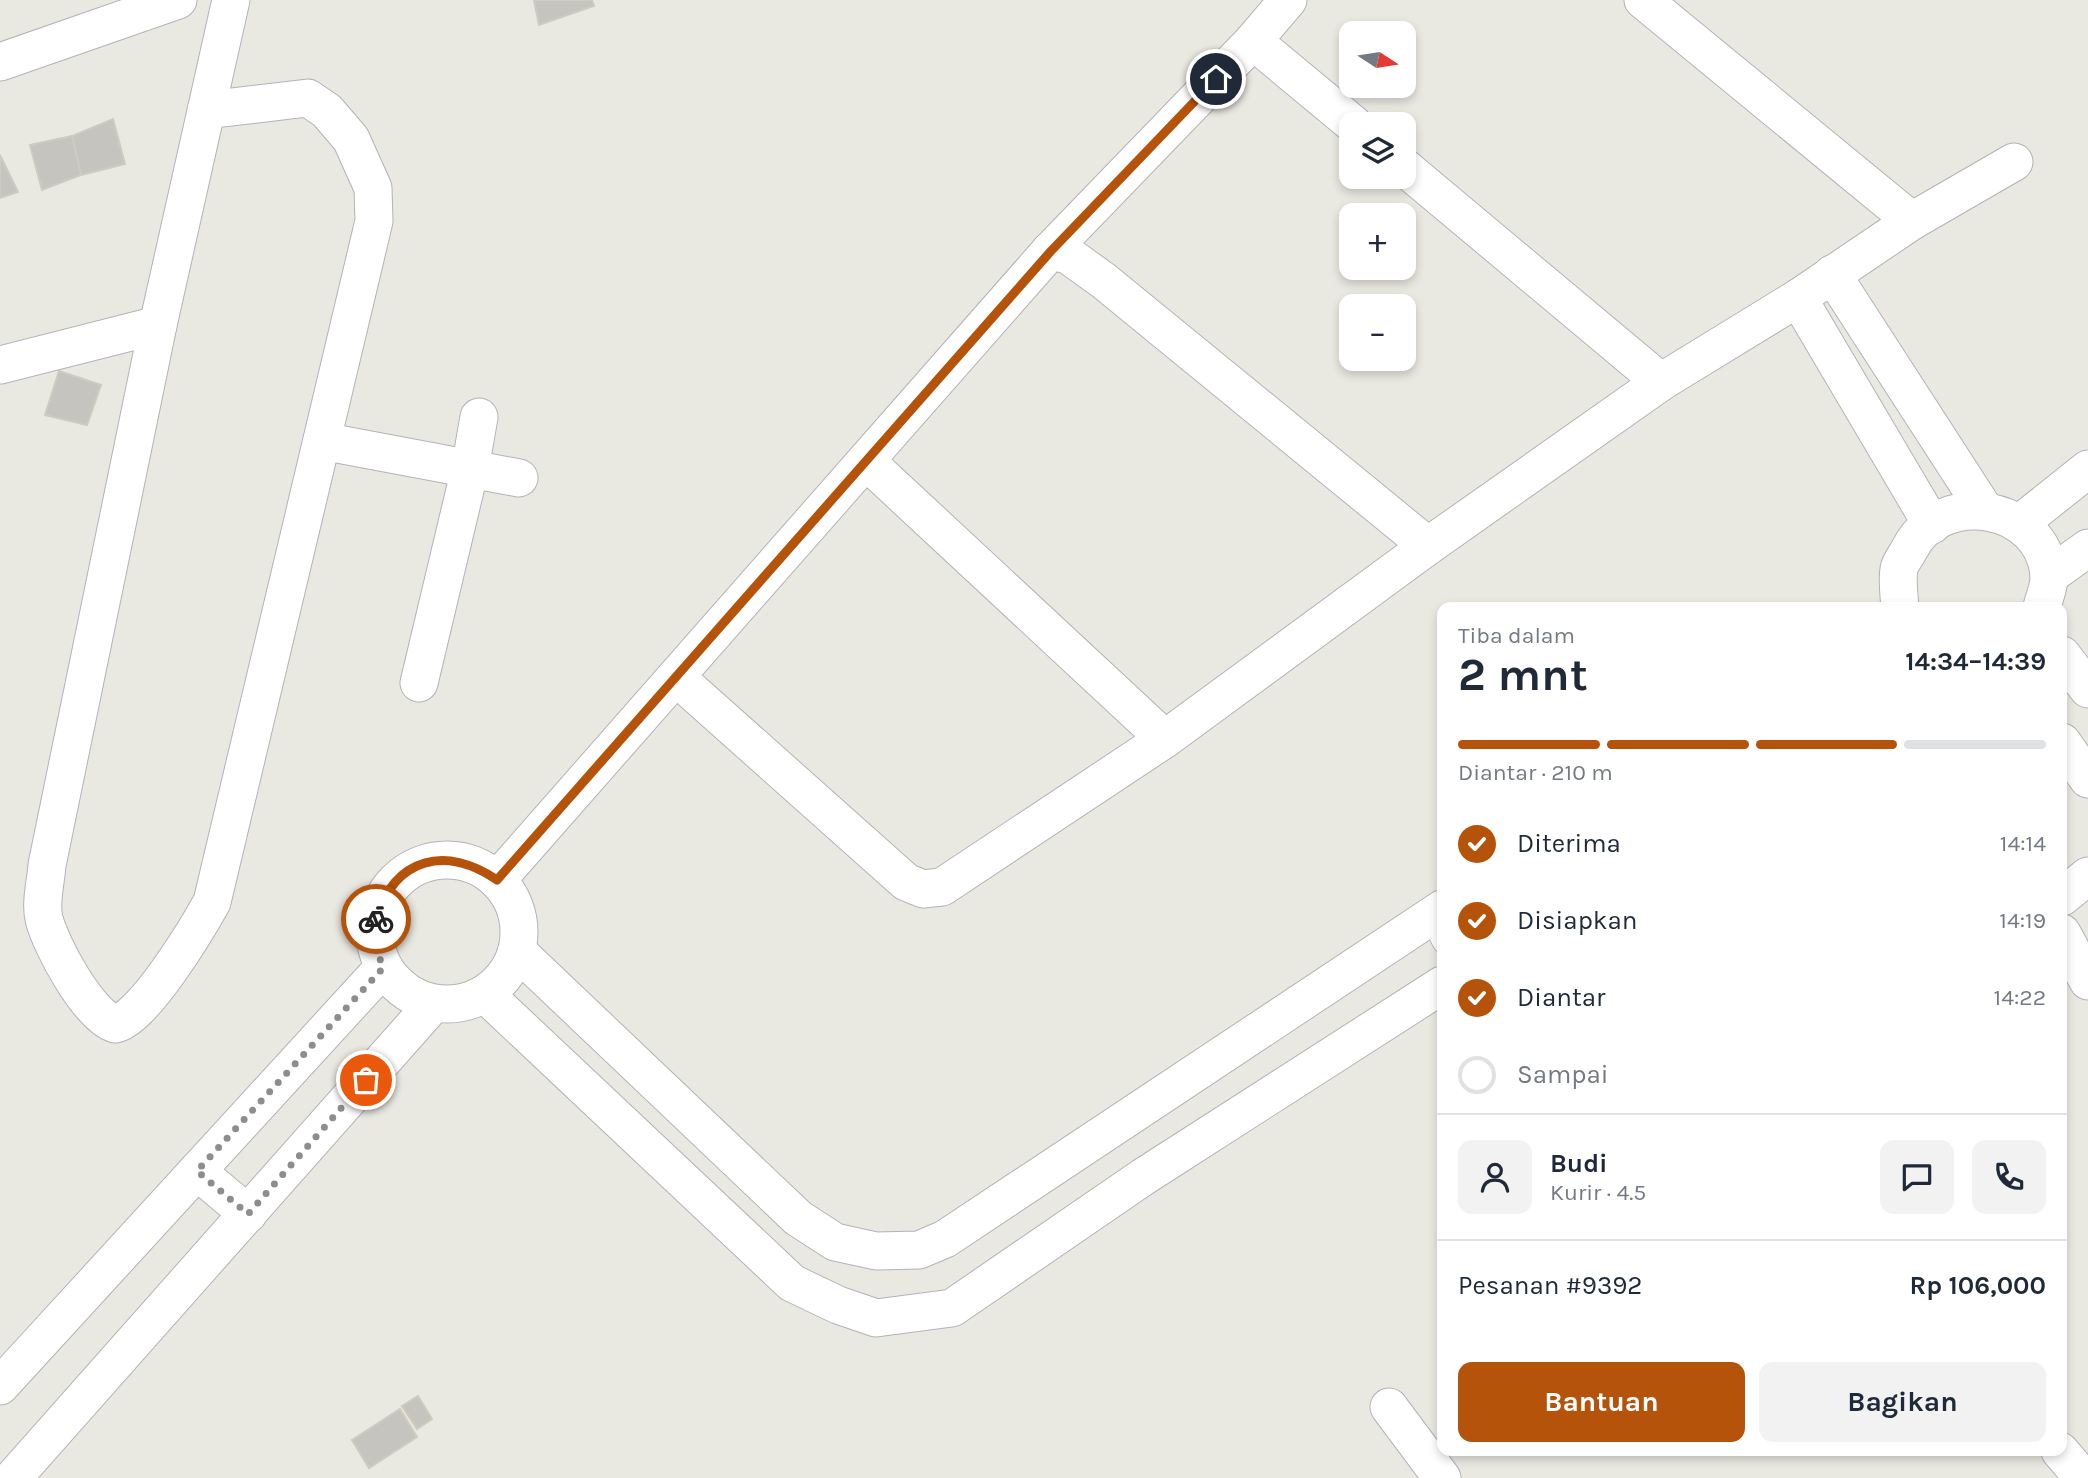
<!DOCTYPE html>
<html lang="id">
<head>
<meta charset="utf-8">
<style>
  :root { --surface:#fff; --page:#f2f2f3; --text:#1f2937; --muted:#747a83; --line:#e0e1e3; --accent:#b45309 }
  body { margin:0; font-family:Karla,sans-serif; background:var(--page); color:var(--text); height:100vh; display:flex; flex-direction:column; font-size:26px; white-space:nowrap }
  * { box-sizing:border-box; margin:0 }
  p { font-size:23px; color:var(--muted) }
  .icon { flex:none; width:38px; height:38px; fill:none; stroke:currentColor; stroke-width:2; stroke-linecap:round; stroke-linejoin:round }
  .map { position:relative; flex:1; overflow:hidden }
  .sheet { position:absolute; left:1437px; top:602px; width:630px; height:854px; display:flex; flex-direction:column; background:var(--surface); border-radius:14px; box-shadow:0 4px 10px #0003 }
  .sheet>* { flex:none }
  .needle { width:46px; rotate:102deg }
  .fabs { position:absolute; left:1339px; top:21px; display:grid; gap:14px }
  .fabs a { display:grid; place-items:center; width:77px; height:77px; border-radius:14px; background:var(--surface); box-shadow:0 4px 10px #0003; font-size:35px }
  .pin { position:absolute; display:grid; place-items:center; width:60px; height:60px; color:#fff; margin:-30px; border:4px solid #fff; border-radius:50%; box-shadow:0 2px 7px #0007 }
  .courier { position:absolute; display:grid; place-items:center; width:70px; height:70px; margin:-35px; border:5px solid #b45309; border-radius:50%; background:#fff; color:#222; box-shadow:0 2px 9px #0007 }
  .head em { font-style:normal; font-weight:700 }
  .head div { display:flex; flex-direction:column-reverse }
  .head { display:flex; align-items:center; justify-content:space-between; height:119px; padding:0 21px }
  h1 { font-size:46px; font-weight:700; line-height:52px }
  .bar { display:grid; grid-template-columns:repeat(4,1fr); gap:10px 7px; align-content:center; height:84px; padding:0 21px }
  .bar i { height:9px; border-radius:5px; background:var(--line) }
  .bar .selected { background:var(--accent) }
  .bar p { grid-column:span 4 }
  .line { display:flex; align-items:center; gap:18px; padding:0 21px; border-top:2px solid var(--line) }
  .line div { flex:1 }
  .round { display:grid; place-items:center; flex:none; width:74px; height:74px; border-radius:14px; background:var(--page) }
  ol { padding:0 21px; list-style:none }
  li { display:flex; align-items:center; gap:21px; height:77px }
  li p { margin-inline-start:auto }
  li .icon { padding:7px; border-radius:50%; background:var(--accent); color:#fff; stroke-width:4 }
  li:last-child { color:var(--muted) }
  li i { width:38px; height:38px; border:4px solid var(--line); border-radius:50% }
  .button { display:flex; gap:14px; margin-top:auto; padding:14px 21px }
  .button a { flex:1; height:80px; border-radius:14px; background:var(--accent); color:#fff; font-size:28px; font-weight:700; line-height:80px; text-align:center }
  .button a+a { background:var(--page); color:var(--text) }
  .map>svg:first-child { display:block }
</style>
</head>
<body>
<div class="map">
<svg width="2088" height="1478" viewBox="0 0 2088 1478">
  <rect width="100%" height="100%" fill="#eae9e1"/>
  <g fill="#c6c4be" stroke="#cecbc0" stroke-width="2">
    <path d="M 534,0 L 592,0 L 594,6 L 539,25 Z"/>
    <path d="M 113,119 L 125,164 L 81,175 L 72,136 Z"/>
    <path d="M 72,136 L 81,175 L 42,190 L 30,145 Z"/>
    <path d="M 0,155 L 18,192 L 0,198 Z"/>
    <path d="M 59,371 L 101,385 L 87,425 L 45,415 Z"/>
    <path d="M 418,1396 L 432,1419 L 417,1429 L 402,1406 Z"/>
    <path d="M 400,1409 L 417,1437 L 369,1468 L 352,1440 Z"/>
  </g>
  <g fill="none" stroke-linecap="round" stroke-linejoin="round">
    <g stroke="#b1b3b7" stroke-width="20">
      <path id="lane" d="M 1429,918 L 1442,943"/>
    </g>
    <g stroke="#b1b3b7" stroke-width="39">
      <g id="street">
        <path d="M 1253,41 L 1353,124"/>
        <path d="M 0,62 L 178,0"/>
        <path d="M 206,110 L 308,98 L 327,111 L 351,139 L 373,188 L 374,221 L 212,902 C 197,929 143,1019 115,1024 C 88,1015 51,946 44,919 C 40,903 46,881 47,865 L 158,325 L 231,0"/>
        <path d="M 1404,167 L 1661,382"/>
        <path d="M 1912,221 L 2014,162"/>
        <path d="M 1050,251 L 1253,41 L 1288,0"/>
        <path d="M 1832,274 L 1984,509"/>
        <path d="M 1798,298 L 1932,525"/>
        <path d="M 0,365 L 158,325"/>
        <path d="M 322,441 L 519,478"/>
        <path d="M 866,461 L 1165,739"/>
        <path d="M 2019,524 L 2088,469"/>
        <path d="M 2049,576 L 2088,548"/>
        <path d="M 1900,607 C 1899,596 1897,580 1899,569 C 1900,563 1906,556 1909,550 C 1940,487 2043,504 2049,575 C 2050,585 2044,598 2042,607"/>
        <path d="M 2062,655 L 2088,689"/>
        <path d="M 676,677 L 906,882 L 923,889 L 942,887 L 1165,739 L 1428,546"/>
        <path d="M 419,683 L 470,469 L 479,417"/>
        <path d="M 2062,742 L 2088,779"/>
        <circle cx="447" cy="932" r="72"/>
        <path d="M 497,880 L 1050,251 L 1068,255 L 1104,281 L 1428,546 L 1661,382 L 1798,298 L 1912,221 L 1643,0"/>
        <path d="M 2062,897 L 2088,876"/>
        <path d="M 2062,933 L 2088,981"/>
        <path d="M 517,951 L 798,1218 L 835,1242 L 876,1251 L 919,1250 L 945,1239 L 1442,909"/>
        <path d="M 485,994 L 792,1283 L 838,1305 L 876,1318 L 952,1308 L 1143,1177 L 1442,985"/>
        <path d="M 197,1171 L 248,1214"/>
        <path d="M 0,1386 L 383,968"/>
        <path d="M 1389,1407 L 1442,1478"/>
        <path d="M 2060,1451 L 2083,1478"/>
        <path d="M 13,1478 L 433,1004"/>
      </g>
    </g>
    <use href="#lane" stroke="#fff" stroke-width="18"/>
    <use href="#street" stroke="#fff" stroke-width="37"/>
  </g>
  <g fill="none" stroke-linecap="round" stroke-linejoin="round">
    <path stroke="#8c8d8d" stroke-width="7" stroke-dasharray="0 12.6" d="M 366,1080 L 248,1214 L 197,1171 L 383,968 L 375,944 L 376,919"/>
    <path stroke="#b45309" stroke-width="9" d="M 376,919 C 395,857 446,845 497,880 L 1051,251 L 1216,79"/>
  </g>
</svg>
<div class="fabs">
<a><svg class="needle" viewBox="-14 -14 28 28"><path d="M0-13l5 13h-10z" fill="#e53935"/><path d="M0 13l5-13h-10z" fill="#747a83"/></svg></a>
<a><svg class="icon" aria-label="layers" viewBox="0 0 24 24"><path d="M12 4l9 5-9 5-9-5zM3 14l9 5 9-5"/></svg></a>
<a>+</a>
<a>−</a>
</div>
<div class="pin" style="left:366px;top:1080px;background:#ea580c"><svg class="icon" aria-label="bag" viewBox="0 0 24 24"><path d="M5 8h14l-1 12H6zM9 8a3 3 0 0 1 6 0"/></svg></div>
<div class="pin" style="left:1216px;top:79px;background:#1f2937"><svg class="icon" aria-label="home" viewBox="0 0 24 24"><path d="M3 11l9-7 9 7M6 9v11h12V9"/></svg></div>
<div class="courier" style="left:376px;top:919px"><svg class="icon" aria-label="bike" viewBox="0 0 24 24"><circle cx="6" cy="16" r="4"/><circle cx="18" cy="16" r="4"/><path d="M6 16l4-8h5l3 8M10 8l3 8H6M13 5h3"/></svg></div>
<section class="sheet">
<div class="head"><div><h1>2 mnt</h1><p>Tiba dalam</p></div><em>14:34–14:39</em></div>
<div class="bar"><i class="selected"></i><i class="selected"></i><i class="selected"></i><i></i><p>Diantar · 210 m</p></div>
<ol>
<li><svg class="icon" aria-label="check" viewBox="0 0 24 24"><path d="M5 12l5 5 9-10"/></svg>Diterima<p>14:14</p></li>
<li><svg class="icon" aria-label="check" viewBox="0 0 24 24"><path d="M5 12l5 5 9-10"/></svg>Disiapkan<p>14:19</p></li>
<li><svg class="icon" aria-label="check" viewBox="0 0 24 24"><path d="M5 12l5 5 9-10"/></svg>Diantar<p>14:22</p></li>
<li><i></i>Sampai</li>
</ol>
<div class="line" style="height:126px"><a class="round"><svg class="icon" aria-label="person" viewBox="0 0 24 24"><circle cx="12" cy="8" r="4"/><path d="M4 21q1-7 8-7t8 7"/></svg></a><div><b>Budi</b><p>Kurir · 4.5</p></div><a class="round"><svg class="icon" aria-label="chat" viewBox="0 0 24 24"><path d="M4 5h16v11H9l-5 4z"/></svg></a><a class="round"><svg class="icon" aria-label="phone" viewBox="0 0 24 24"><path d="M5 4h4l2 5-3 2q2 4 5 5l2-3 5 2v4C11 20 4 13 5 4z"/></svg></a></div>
<div class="line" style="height:91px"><div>Pesanan #9392</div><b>Rp 106,000</b></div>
<div class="button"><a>Bantuan</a><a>Bagikan</a></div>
</section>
</div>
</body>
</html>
